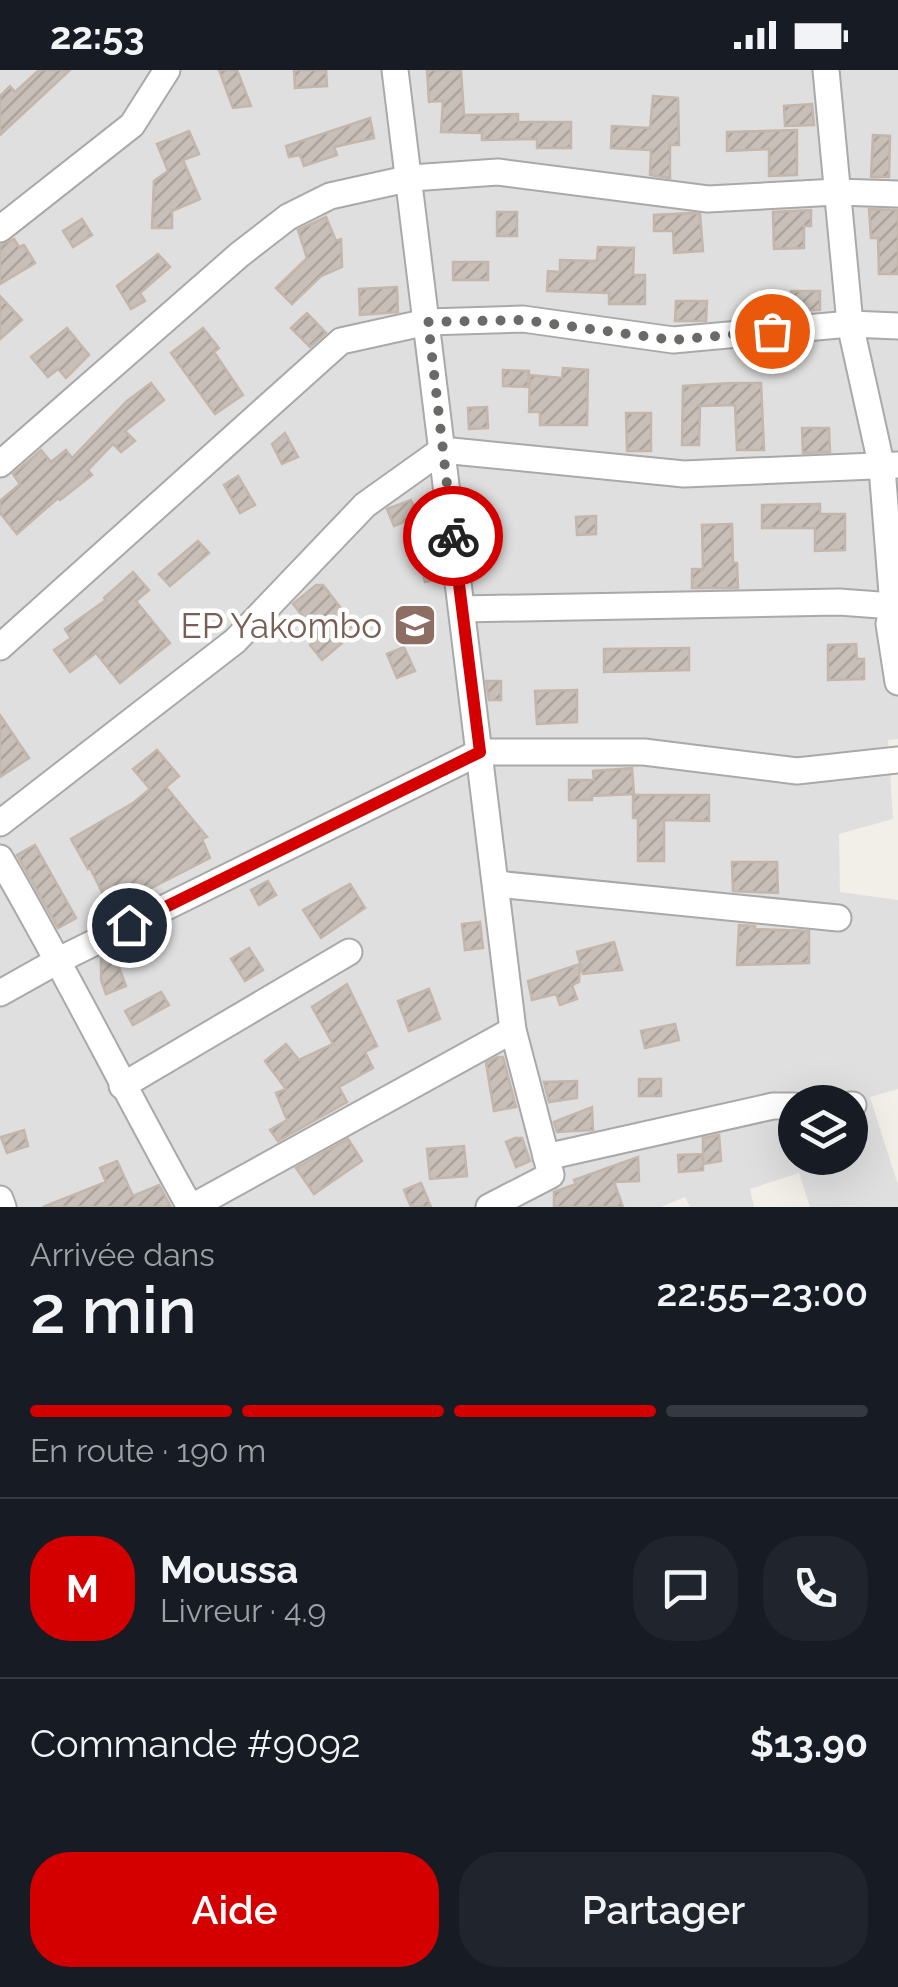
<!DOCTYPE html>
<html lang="fr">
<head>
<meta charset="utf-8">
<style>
  :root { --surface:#171b24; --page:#20242c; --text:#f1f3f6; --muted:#9ea1a6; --line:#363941; --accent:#d40000 }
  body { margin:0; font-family:Raleway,sans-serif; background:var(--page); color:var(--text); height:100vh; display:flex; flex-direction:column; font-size:38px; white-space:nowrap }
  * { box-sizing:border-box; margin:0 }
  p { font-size:32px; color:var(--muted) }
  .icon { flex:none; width:55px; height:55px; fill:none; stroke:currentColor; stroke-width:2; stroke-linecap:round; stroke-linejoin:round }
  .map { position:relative; height:1137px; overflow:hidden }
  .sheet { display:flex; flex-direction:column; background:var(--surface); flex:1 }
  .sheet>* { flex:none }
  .buttons { position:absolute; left:778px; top:1015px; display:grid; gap:20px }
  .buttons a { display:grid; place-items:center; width:90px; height:90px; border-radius:50%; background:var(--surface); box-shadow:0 10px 40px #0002; font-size:50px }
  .pin { position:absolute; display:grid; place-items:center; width:85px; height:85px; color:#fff; margin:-42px; border:5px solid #fff; border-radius:50%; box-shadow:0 2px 10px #0007 }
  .courier { position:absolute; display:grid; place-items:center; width:100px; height:100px; margin:-50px; border:8px solid #d40000; border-radius:50%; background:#fff; color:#222; box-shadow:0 2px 12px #0007 }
  .overview em { font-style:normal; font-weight:600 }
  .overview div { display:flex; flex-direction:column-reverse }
  .overview { display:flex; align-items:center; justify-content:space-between; height:170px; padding:0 30px }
  h1 { font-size:65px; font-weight:600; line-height:75px }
  .bar { display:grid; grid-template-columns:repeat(4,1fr); gap:15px 10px; align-content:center; height:120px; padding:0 30px }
  .bar i { height:12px; border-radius:8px; background:var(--line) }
  .bar .current { background:var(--accent) }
  .bar p { grid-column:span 4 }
  .line { display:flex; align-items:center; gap:25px; padding:0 30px; border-top:2px solid var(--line) }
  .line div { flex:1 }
  .round { display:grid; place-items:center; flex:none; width:105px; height:105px; border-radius:40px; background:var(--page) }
  .button { display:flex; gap:20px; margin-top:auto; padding:20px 30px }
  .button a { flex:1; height:115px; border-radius:40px; background:var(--accent); color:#fff; font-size:40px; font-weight:600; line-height:115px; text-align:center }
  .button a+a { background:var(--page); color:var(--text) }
  .status { display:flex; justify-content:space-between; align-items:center; height:70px; padding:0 50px; background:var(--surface); direction:ltr }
  .status svg { height:28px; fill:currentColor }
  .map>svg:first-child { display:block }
</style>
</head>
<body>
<div class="status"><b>22:53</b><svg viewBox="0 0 49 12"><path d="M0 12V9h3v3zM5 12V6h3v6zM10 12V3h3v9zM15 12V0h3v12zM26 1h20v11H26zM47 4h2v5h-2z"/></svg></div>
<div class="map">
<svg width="898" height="1137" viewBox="0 0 898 1137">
  <defs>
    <pattern id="building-hatch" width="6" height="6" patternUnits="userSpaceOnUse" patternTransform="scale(2.5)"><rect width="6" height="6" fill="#c7bfb8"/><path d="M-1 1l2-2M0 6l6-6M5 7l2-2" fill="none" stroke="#aba49e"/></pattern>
  </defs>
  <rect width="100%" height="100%" fill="#f2efe9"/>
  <path fill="#e0dfdf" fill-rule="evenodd" d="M 0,0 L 898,0 L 898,669 L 888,670 L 893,749 L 839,764 L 840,822 L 898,830 L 898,1019 L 870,1027 L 898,1115 L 898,1137 L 810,1137 L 799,1103 L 750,1119 L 754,1137 L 690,1137 L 685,1127 L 661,1137 L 0,1137 ZM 795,1032 L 850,1032 L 850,1088 L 795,1088 Z"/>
  <g fill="url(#building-hatch)" stroke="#c4b6ab" stroke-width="2.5">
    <path d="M 39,0 L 70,0 L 0,65 L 0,26 L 10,16 L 15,22 Z"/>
    <path d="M 219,0 L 237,0 L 251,36 L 233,38 Z"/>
    <path d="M 294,0 L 326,0 L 327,16 L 295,18 Z"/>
    <path d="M 427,0 L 461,0 L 464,45 L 518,44 L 518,52 L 571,52 L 571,78 L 537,78 L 537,69 L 482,70 L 482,63 L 441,62 L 443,31 L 429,32 Z"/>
    <path d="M 653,26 L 678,28 L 679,75 L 670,75 L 670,108 L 650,105 L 651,80 L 611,78 L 612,56 L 650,58 Z"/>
    <path d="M 812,34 L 814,55 L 785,56 L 784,36 Z"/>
    <path d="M 370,48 L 374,68 L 334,77 L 337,85 L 304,96 L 300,85 L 289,87 L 286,76 Z"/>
    <path d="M 797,60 L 797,105 L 769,106 L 769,79 L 727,81 L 727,62 Z"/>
    <path d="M 189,61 L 199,84 L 183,90 L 200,129 L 172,141 L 172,158 L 152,158 L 154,111 L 168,101 L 157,74 Z"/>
    <path d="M 873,65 L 890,66 L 889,107 L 871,107 Z"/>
    <path d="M 869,139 L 898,140 L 898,204 L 879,204 L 878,168 L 871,168 Z"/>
    <path d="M 811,140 L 811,156 L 804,156 L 804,178 L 774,179 L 773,142 Z"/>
    <rect x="497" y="142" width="20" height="24"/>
    <path d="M 691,143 L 700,144 L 703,181 L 674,183 L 673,161 L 654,161 L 654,145 Z"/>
    <path d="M 326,147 L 336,171 L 341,169 L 342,197 L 321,206 L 292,234 L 276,218 L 307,188 L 298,160 Z"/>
    <path d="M 82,149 L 92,165 L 73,177 L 63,161 Z"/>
    <path d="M 14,169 L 19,177 L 24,175 L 35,193 L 0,214 L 0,175 Z"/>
    <path d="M 598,177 L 634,178 L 633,205 L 645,205 L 645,234 L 609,234 L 609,223 L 547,221 L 548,201 L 560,202 L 560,190 L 597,191 Z"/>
    <path d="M 158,184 L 170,197 L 140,223 L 145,231 L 131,239 L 117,216 Z"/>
    <rect x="453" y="192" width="35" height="18"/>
    <path d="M 397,217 L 398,242 L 360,245 L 359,219 Z"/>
    <rect x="791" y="221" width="29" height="19"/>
    <path d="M 0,226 L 22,250 L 0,269 Z"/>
    <path d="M 676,231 L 707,231 L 706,251 L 675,251 Z"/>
    <path d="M 307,243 L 326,263 L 310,277 L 291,258 Z"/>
    <path d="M 67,258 L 89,285 L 66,308 L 58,299 L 48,307 L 31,287 Z"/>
    <path d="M 203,258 L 219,278 L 214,282 L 243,325 L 215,344 L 171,283 Z"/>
    <path d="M 563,298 L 588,300 L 587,355 L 540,355 L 540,342 L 529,342 L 530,305 L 562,308 Z"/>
    <path d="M 503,300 L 529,301 L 528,317 L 503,316 Z"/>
    <path d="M 151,313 L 164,330 L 125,361 L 135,371 L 121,382 L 113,374 L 88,400 L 92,405 L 60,430 L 58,428 L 17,464 L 0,443 L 0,431 L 20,414 L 13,404 L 41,380 L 51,392 L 66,380 L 72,388 L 127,331 Z"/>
    <path d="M 732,313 L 761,313 L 764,380 L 737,380 L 735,335 L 700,336 L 699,375 L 682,375 L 683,316 Z"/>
    <path d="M 487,337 L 488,358 L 469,359 L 468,338 Z"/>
    <path d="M 626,343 L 651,343 L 651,381 L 627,381 Z"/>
    <path d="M 802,358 L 829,358 L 830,382 L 803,383 Z"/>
    <path d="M 285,363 L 298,387 L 282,394 L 272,374 Z"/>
    <path d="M 238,406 L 255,435 L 240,443 L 224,415 Z"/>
    <path d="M 411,430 L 418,446 L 394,456 L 387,439 Z"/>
    <path d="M 820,434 L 820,444 L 845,444 L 845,480 L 815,481 L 815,458 L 762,458 L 762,435 Z"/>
    <path d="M 596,446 L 596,464 L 577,465 L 576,447 Z"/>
    <path d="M 732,454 L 733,493 L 737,493 L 738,518 L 692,518 L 692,499 L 703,499 L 702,455 Z"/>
    <path d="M 198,471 L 209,483 L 170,516 L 159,504 Z"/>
    <path d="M 438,487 L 441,509 L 425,512 L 420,491 Z"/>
    <path d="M 133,502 L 149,520 L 136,531 L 170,573 L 120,613 L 96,583 L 70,602 L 54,580 L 71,568 L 65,559 L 106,530 L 104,528 Z"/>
    <path d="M 316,515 L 323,515 L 354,555 L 338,568 L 342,573 L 322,590 L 310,575 L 319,567 L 293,534 Z"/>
    <path d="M 856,574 L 857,589 L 864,589 L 864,609 L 828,610 L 828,575 Z"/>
    <path d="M 404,577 L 415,601 L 397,608 L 387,584 Z"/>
    <path d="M 689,578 L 689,600 L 604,602 L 604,579 Z"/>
    <path d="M 486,611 L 501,611 L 501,630 L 489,630 Z"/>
    <path d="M 577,620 L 577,652 L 537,654 L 535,621 Z"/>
    <path d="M 0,645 L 29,688 L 0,707 Z"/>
    <path d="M 157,680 L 179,706 L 166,717 L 207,767 L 202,769 L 210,788 L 126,831 L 124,828 L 109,836 L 90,798 L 88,799 L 71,769 L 133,733 L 150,719 L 133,699 Z"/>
    <path d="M 632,698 L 634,724 L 592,726 L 592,730 L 569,730 L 569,710 L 594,710 L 593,701 Z"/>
    <path d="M 633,725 L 709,725 L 709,751 L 664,750 L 664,791 L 638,791 L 638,748 L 633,748 Z"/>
    <path d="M 35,775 L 76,848 L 58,858 L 17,785 Z"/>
    <path d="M 732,792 L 777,792 L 778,823 L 733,821 Z"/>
    <path d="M 268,811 L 276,825 L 259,835 L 251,820 Z"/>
    <path d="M 350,814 L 365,838 L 321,868 L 303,840 Z"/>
    <path d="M 480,852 L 483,878 L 465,880 L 462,854 Z"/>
    <path d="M 739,855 L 755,856 L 755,859 L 809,861 L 809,893 L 737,895 Z"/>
    <path d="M 614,872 L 622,900 L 583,904 L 577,882 Z"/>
    <path d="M 249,878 L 263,900 L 245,911 L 231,889 Z"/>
    <path d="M 113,881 L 126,916 L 106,924 L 101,910 L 101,888 Z"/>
    <path d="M 580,894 L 579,912 L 572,915 L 577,929 L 560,935 L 556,924 L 532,930 L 528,911 Z"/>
    <path d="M 347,914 L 377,976 L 365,982 L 373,998 L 339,1017 L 347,1032 L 278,1071 L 270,1060 L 287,1050 L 276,1023 L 286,1019 L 265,991 L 286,974 L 299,990 L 333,974 L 312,937 Z"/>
    <path d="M 429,919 L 440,949 L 409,961 L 398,931 Z"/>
    <path d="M 161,922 L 169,935 L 133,955 L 125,941 Z"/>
    <path d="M 675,954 L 679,970 L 645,978 L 641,961 Z"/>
    <path d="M 497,987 L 503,987 L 516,1037 L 494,1041 L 486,993 Z"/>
    <rect x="639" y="1009" width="22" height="17"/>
    <path d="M 577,1011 L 577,1028 L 549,1032 L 544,1012 Z"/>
    <path d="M 592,1037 L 593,1060 L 557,1062 L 554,1052 Z"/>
    <path d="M 24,1060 L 28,1076 L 7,1083 L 1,1067 Z"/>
    <path d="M 719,1065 L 721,1091 L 703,1094 L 703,1100 L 679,1102 L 678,1085 L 702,1084 L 703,1092 L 703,1068 Z"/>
    <path d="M 515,1068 L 522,1068 L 530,1091 L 516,1097 L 506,1072 Z"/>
    <path d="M 348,1069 L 362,1091 L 314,1124 L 296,1098 Z"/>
    <path d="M 464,1076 L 467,1106 L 430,1109 L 427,1079 Z"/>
    <path d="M 638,1087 L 639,1111 L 614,1112 L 623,1137 L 554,1137 L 554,1122 L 576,1114 L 574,1110 Z"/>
    <path d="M 117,1091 L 133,1126 L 159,1115 L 171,1137 L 43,1137 L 106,1112 L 100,1098 Z"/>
    <path d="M 421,1113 L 431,1137 L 411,1137 L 404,1120 Z"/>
  </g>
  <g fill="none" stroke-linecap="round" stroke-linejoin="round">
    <g stroke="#a9a9a9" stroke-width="29">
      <g id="street">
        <path d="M 395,0 L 513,960 L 551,1105 L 489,1137"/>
        <path d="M 0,159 L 132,55 L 167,0"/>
        <path d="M 0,394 L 239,185 L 288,147 L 330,126 L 411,108 L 498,102 L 708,129 L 837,122 L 898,124"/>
        <path d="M 893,536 L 889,554 L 898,612"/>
        <path d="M 462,539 L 839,532 L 893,536 L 882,398 L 850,254 L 826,0"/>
        <path d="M 0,577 L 341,271 L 427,252 L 523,249 L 673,270 L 850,254 L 898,256"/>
        <path d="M 0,753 L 235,571 L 365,435 L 442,380 L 684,404 L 898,395"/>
        <path d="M 0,788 C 67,903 125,1021 190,1137"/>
        <path d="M 496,814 L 838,848"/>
        <path d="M 0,923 L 59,890 L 480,682 L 644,682 L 797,701 L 898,690"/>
        <path d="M 122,1016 L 349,882"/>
        <path d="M 850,1035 L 853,1035"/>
        <path d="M 546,1087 L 773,1036 L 795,1036"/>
        <path d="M 0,1129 L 3,1137"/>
        <path d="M 192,1137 L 513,960"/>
      </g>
    </g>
    <use href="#street" stroke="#fff" stroke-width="25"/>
  </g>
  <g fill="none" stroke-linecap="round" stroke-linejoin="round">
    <path stroke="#6b6a68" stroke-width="10" stroke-dasharray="0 18" d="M 453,466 L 428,252 L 523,250 L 673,270 L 772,261"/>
    <path stroke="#d40000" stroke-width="12" d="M 129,855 L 480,682 L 453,466"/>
  </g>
  <defs>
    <g id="school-square" transform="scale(2.25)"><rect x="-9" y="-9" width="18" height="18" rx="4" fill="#8d6e63" stroke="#fff"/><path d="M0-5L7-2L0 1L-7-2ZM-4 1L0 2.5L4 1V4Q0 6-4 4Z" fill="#fff"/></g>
  </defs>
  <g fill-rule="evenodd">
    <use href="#school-square" x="415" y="555"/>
  </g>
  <g text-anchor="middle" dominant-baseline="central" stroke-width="9" stroke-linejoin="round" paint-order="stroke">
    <g font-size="35" fill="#785e54" stroke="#fff" text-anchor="end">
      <text x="382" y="555">EP Yakombo</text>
    </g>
  </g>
</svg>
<div class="buttons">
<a><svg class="icon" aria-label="layers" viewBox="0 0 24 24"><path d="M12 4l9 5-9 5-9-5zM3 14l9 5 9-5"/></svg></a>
</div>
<div class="pin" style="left:772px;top:261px;background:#ea580c"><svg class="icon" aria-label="bag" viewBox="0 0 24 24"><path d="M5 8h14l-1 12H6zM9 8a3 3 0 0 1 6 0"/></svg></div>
<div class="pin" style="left:129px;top:855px;background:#1f2937"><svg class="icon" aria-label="home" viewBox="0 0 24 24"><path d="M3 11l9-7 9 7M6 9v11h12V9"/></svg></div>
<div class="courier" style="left:453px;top:466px"><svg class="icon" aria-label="bike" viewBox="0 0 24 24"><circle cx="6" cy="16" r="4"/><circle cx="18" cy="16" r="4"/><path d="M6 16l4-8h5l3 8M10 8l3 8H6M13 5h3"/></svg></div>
</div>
<section class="sheet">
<div class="overview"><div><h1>2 min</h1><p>Arrivée dans</p></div><em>22:55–23:00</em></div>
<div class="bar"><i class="current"></i><i class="current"></i><i class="current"></i><i></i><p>En route · 190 m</p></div>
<div class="line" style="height:180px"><b class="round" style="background:var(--accent);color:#fff">M</b><div><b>Moussa</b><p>Livreur · 4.9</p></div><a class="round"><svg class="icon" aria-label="chat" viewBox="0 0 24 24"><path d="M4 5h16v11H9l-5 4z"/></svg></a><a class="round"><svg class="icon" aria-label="phone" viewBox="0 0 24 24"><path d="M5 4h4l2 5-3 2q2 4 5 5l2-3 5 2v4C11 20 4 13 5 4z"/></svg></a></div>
<div class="line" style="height:130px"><div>Commande #9092</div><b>$13.90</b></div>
<div class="button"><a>Aide</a><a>Partager</a></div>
</section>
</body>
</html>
